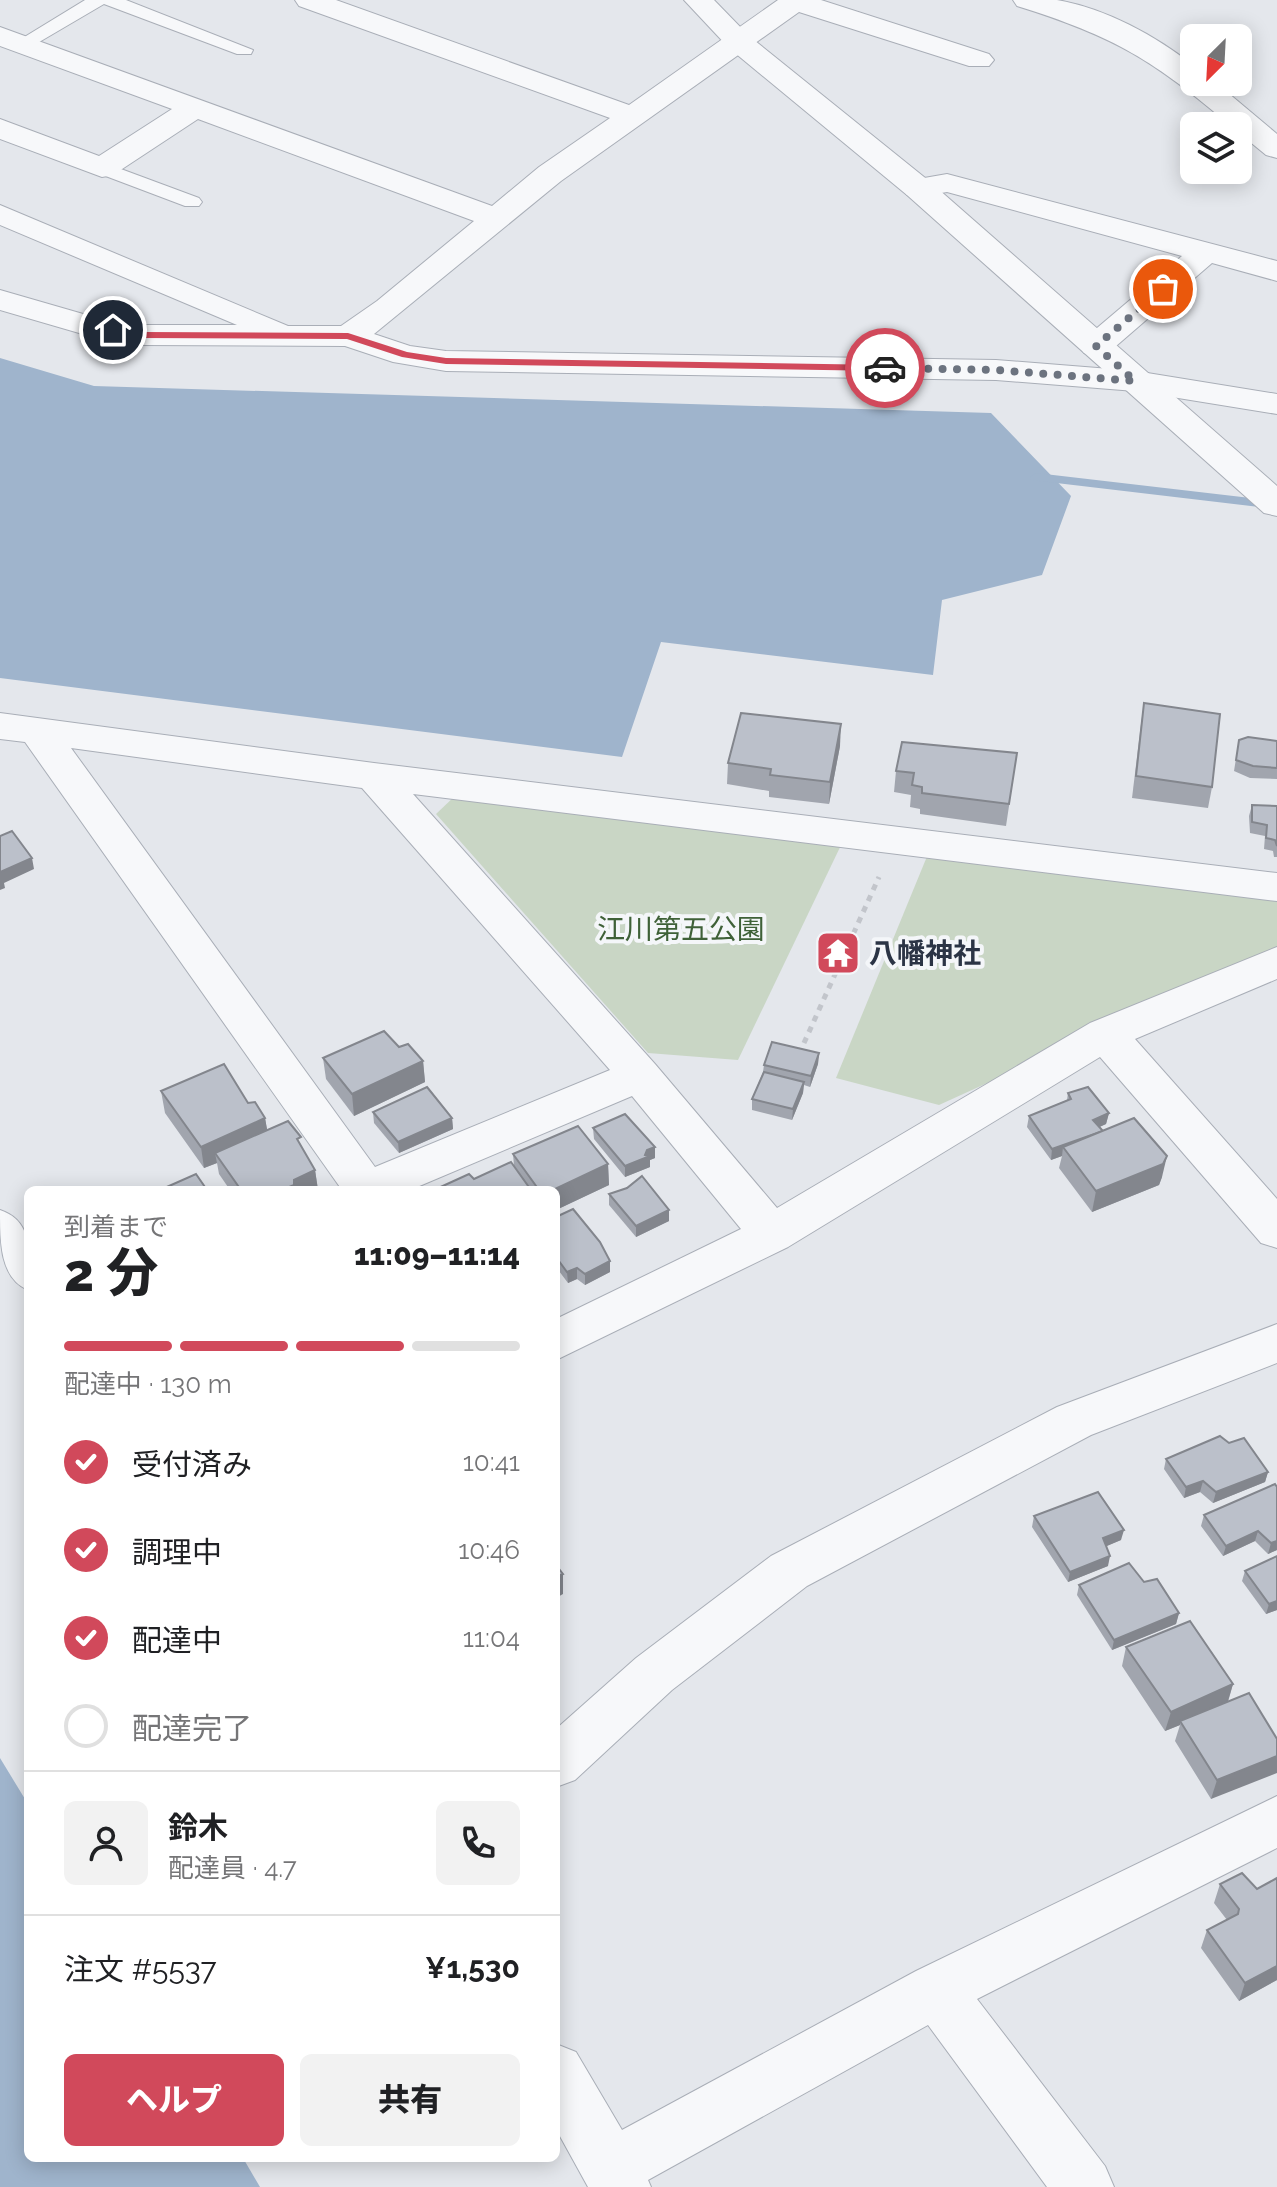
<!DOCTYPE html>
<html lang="ja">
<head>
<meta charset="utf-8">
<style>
  :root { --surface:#fff; --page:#f2f2f2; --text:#202124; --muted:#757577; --line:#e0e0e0; --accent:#d1495b }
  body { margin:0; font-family:Raleway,"Noto Sans JP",sans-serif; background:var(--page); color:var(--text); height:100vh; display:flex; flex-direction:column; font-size:30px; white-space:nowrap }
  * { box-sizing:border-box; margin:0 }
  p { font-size:26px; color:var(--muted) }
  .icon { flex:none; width:44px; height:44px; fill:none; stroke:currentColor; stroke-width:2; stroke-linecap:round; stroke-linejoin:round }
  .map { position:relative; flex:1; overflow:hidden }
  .sheet { position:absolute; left:24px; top:1186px; width:536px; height:976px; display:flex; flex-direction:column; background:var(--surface); border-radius:12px; box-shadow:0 4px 20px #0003 }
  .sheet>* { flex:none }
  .needle { width:52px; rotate:204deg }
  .tools { position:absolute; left:1180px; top:24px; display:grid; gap:16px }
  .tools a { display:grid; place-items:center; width:72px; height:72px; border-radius:12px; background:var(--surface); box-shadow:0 4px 20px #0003; font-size:40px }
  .pin { position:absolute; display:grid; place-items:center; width:68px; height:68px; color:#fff; margin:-34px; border:4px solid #fff; border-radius:50%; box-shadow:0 2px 8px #0007 }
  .courier { position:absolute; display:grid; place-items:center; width:80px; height:80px; margin:-40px; border:6px solid #d1495b; border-radius:50%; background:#fff; color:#222; box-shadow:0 2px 10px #0007 }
  .headline em { font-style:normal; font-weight:800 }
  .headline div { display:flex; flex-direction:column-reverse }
  .headline { display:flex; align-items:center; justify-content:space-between; height:136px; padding:0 40px }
  h1 { font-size:52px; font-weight:800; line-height:60px }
  .bar { display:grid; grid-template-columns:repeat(4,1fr); gap:12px 8px; align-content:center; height:96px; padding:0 40px }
  .bar i { height:10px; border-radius:6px; background:var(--line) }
  .bar .on { background:var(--accent) }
  .bar p { grid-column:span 4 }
  .line { display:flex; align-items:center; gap:20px; padding:0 40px; border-top:2px solid var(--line) }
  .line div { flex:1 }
  .round { display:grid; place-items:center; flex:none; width:84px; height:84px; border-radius:12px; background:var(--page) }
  ol { padding:0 40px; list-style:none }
  li { display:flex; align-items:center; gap:24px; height:88px }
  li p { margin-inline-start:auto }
  li .icon { padding:8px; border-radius:50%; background:var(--accent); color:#fff; stroke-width:4 }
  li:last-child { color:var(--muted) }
  li i { width:44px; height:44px; border:4px solid var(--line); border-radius:50% }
  .primary-button { display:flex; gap:16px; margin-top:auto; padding:16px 40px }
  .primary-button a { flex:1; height:92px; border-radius:12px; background:var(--accent); color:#fff; font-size:32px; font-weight:800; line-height:92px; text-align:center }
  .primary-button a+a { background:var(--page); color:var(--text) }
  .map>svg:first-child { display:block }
</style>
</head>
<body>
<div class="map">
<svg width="1277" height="2187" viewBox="0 0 1277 2187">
  <rect width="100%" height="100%" fill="#e4e7ec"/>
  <g fill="#c9d6c5">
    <path d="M 457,794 L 843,841 L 738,1060 L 648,1053 L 436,814 Z"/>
    <path d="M 928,854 L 1277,897 L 1277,951 L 939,1105 L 836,1078 Z"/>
  </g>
  <g fill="#9fb4cc">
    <path d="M 0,358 L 94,386 L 991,413 L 1071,496 L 1042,575 L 942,600 L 933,675 L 661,642 L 622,757 L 0,678 Z"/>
    <path d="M 0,1758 L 28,1804 L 28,2158 L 243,2158 L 260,2187 L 0,2187 Z"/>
  </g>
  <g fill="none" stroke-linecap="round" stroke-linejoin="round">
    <path fill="#9fb4cc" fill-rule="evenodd" d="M 1036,473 L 1277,501 L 1277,509 L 1031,480 L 1030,477 Z"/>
    <g stroke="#a9aeb7" stroke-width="2">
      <g id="service">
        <path d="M 85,0 L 126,0 L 253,50 L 251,54 L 237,54 L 104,4 L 29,48 L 22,50 L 13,44 Z"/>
        <path d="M 102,162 L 199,198 L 202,202 L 199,206 L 185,206 L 95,172 L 92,168 L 95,164 Z"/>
      </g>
    </g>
    <g stroke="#a9aeb7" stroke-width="2">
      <g id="minor">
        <path d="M 295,0 L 336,0 L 629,105 L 778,0 L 821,0 L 989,54 L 994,60 L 989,66 L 969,66 L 799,12 L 561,181 L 374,334 L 410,346 L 446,351 L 996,360 L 1135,371 L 1277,394 L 1277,414 L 1135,391 L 996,380 L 446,371 L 393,362 L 345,346 L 141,345 L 86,335 L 0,310 L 0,290 L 90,316 L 141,325 L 237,325 L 0,225 L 0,205 L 288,326 L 341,326 L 377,301 L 474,221 L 198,119 L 113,175 L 102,177 L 0,139 L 0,119 L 99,156 L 172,109 L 0,46 L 0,27 L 492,206 L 539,167 L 610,118 L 299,6 Z"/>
        <path d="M 1013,0 C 1027,0 1043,0 1057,0 C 1105,8 1156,36 1194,66 L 1194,82 L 1215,82 L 1277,134 L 1277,158 L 1266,155 L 1238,132 L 1238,126 L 1231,126 C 1155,61 1114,36 1017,6 Z"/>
        <path d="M 947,174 L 1277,261 L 1277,281 L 1212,263 L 1108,353 L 1096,356 L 1084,353 L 1079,346 L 1084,339 L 1182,256 L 947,192 L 918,197 L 907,195 L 902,188 L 907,181 Z"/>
        <path d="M 0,713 L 374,763 L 1277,873 L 1277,901 L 413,794 L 655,1064 L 777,1208 L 1090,1023 L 1277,947 L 1277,979 L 1135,1039 L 1277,1199 L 1277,1248 L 1261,1243 L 1100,1057 L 788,1247 L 556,1360 L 556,1319 L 741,1229 L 632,1096 L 410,1190 L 342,1190 L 25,742 L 0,739 ZM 71,748 L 362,788 L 610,1070 L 375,1167 Z"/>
        <path d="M 0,1210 C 36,1222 28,1258 28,1290 C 0,1278 0,1243 0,1210 Z"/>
        <path d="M 1277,1796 L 1277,1848 L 977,1999 L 1105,2166 L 1114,2187 L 1047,2187 L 928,2025 L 648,2180 L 651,2187 L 588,2187 L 556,2129 L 556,2044 L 576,2052 L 622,2130 L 916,1971 Z"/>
      </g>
    </g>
    <g stroke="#a9aeb7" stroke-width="2">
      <g id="tertiary">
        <path d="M 684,0 L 714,0 L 749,36 L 929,181 L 1277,486 L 1277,516 L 1264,513 L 907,195 L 729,48 Z"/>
        <path d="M 1277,1324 L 1277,1363 L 1091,1435 L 807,1586 L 672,1690 L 575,1780 L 556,1787 L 556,1729 L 636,1658 L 771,1556 L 1057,1407 Z"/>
      </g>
    </g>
    <path stroke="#c2c5cb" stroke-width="5" stroke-dasharray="6 6" stroke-linecap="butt" d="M 799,1054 L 879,877"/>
    <use href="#service" fill="#f7f8fa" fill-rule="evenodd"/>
    <use href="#minor" fill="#f7f8fa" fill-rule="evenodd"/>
    <use href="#tertiary" fill="#f7f8fa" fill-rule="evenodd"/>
  </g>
  <g fill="#a1a5ae">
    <path d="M 1144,703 L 1212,787 L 1208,808 L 1132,798 L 1141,724 Z"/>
    <path d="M 1239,740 L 1277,741 L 1277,779 L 1250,778 L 1234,771 Z"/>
    <path d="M 840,746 L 829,804 L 769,797 L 769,791 L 727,784 L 728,763 Z"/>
    <path d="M 1017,753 L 1006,826 L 920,814 L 920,809 L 910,807 L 911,795 L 894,792 L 896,771 Z"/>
    <path d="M 1252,805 L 1277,806 L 1277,857 L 1274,857 L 1273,851 L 1264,849 L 1265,836 L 1250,833 L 1249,816 Z"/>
    <path d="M 399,1047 L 423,1061 L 425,1082 L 354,1116 L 326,1079 L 323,1058 Z"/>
    <path d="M 819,1053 L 818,1064 L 810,1087 L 804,1085 L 803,1093 L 792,1120 L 752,1110 L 752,1099 L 763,1072 L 764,1065 Z"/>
    <path d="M 161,1091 L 248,1103 L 265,1118 L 267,1130 L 302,1148 L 315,1170 L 318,1190 L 230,1190 L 219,1174 L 217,1163 L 204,1168 L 165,1113 Z"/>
    <path d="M 1068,1093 L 1109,1113 L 1106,1124 L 1099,1127 L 1103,1131 L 1162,1177 L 1159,1185 L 1092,1212 L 1059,1168 L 1062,1156 L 1051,1160 L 1027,1127 L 1029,1116 L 1067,1100 Z"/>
    <path d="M 373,1112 L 452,1118 L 453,1129 L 399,1153 L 374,1123 Z"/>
    <path d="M 593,1128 L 655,1147 L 655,1158 L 650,1160 L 650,1167 L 625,1177 L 594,1139 Z"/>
    <path d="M 513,1154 L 608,1164 L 609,1185 L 556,1210 L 556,1190 L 434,1190 L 474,1179 L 514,1166 Z"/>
    <path d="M 609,1194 L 669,1210 L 669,1221 L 636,1237 L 609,1205 Z"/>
    <path d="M 556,1217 L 610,1272 L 585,1285 L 577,1279 L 568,1283 L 556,1267 Z"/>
    <path d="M 1166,1459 L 1268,1472 L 1265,1482 L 1213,1503 L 1200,1492 L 1184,1498 L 1164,1469 Z"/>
    <path d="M 1275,1484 L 1277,1550 L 1268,1554 L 1255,1541 L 1223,1556 L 1201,1526 L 1204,1515 Z"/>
    <path d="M 1034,1516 L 1121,1540 L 1106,1546 L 1108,1566 L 1068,1582 L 1032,1527 Z"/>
    <path d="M 1277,1556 L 1277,1610 L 1266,1614 L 1242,1581 L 1245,1571 Z"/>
    <path d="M 1144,1582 L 1179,1613 L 1176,1624 L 1112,1650 L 1077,1595 L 1079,1585 Z"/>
    <path d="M 1126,1647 L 1233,1684 L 1228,1702 L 1277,1739 L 1211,1799 L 1175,1741 L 1180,1725 L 1165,1731 L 1122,1666 Z"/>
    <path d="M 1277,1878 L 1277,1980 L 1239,2001 L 1201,1948 L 1207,1930 L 1227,1920 L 1214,1903 L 1220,1884 L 1257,1889 Z"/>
  </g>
  <g fill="#83868d">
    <path d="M 841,724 L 840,746 L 829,804 L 830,782 Z"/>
    <path d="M 32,858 L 34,869 L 4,883 L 5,888 L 0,890 L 0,872 Z"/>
    <path d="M 819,1053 L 818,1064 L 810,1087 L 811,1076 Z"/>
    <path d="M 423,1061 L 425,1082 L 354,1116 L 352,1094 Z"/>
    <path d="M 804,1082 L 803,1093 L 792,1120 L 793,1109 Z"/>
    <path d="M 1109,1113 L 1106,1124 L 1091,1131 L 1093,1120 Z"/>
    <path d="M 265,1118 L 269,1140 L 215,1153 L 217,1163 L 204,1168 L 201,1147 Z"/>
    <path d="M 452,1118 L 453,1129 L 399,1153 L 398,1142 Z"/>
    <path d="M 1103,1131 L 1063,1147 L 1062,1156 L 1051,1160 L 1052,1149 Z"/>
    <path d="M 655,1147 L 655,1158 L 650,1160 L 650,1167 L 625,1177 L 625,1166 L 645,1155 L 647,1150 Z"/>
    <path d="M 1167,1156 L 1162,1177 L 1159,1185 L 1092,1212 L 1096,1191 Z"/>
    <path d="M 608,1164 L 609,1185 L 556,1210 L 556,1190 L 553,1190 Z"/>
    <path d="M 315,1170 L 318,1190 L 282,1190 L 294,1180 Z"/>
    <path d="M 669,1210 L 669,1221 L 636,1237 L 636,1226 Z"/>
    <path d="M 610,1261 L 610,1272 L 585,1285 L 585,1274 Z"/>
    <path d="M 577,1268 L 577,1279 L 568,1283 L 567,1272 Z"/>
    <path d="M 1268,1472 L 1265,1482 L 1213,1503 L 1216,1492 Z"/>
    <path d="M 1203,1481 L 1200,1492 L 1184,1498 L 1186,1487 Z"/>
    <path d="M 1124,1530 L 1121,1540 L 1100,1549 L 1103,1538 Z"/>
    <path d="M 1258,1531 L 1255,1541 L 1223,1556 L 1226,1546 Z"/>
    <path d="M 1277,1541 L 1277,1550 L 1268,1554 L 1271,1543 Z"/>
    <path d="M 1110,1556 L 1108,1566 L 1068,1582 L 1070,1572 Z"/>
    <path d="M 563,1574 L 563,1594 L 556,1598 L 556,1577 Z"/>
    <path d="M 1277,1601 L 1277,1610 L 1266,1614 L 1269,1604 Z"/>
    <path d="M 1179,1613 L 1176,1624 L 1112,1650 L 1114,1640 Z"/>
    <path d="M 1233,1684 L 1227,1704 L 1180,1721 L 1180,1725 L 1165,1731 L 1171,1712 Z"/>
    <path d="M 1277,1756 L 1277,1773 L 1211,1799 L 1217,1780 Z"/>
    <path d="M 1277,1966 L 1277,1980 L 1239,2001 L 1245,1983 Z"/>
  </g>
  <g fill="#bbc0ca" stroke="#83868d" stroke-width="2">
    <path d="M 1144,703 L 1220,714 L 1212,787 L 1136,776 Z"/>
    <path d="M 741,713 L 841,724 L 830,782 L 770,775 L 771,769 L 728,763 Z"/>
    <path d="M 1248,737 L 1277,741 L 1277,768 L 1253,766 L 1236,760 L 1239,740 Z"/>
    <path d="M 902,742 L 1017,753 L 1009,804 L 922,793 L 922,787 L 912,785 L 914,773 L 896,771 Z"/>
    <path d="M 1252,805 L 1277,806 L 1277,846 L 1275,840 L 1266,838 L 1267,825 L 1252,822 Z"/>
    <path d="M 12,831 L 32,858 L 0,872 L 0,836 Z"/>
    <path d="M 384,1031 L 399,1047 L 408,1044 L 423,1061 L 352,1094 L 323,1058 Z"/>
    <path d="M 772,1042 L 819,1053 L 811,1076 L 764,1065 Z"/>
    <path d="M 224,1064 L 248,1103 L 255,1102 L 265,1118 L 201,1147 L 161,1091 Z"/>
    <path d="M 764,1072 L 804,1082 L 793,1109 L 752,1099 Z"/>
    <path d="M 427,1087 L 452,1118 L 398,1142 L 373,1112 Z"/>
    <path d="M 1088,1087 L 1109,1113 L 1093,1120 L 1103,1131 L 1052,1149 L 1029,1116 L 1071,1099 L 1068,1093 Z"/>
    <path d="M 625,1114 L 655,1147 L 647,1150 L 645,1155 L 650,1156 L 625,1166 L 593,1128 Z"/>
    <path d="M 1134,1118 L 1167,1156 L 1163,1164 L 1096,1191 L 1063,1147 Z"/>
    <path d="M 288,1121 L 301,1137 L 297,1139 L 315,1170 L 294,1180 L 294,1185 L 282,1190 L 241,1190 L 215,1153 Z"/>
    <path d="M 578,1126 L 608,1164 L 553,1190 L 539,1190 L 513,1154 Z"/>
    <path d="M 511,1162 L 531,1190 L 434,1190 L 469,1174 L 474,1179 Z"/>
    <path d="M 196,1174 L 207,1190 L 160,1190 Z"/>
    <path d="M 642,1176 L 669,1210 L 636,1226 L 609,1194 L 627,1188 Z"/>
    <path d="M 573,1209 L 600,1242 L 610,1261 L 585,1274 L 577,1268 L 567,1272 L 556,1257 L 556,1217 Z"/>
    <path d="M 1220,1436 L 1229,1443 L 1244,1438 L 1268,1472 L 1216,1492 L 1203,1481 L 1186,1487 L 1166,1459 Z"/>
    <path d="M 1275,1484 L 1277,1487 L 1277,1541 L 1271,1543 L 1258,1531 L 1226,1546 L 1204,1515 Z"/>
    <path d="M 1098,1492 L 1124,1530 L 1103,1538 L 1110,1556 L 1070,1572 L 1034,1516 Z"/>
    <path d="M 1277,1556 L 1277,1601 L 1269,1604 L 1245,1571 Z"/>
    <path d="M 1129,1563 L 1144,1582 L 1157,1579 L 1179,1613 L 1114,1640 L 1079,1585 Z"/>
    <path d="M 556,1565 L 563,1574 L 556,1577 Z"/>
    <path d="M 1190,1621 L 1233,1684 L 1171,1712 L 1126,1647 Z"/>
    <path d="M 1249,1693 L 1277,1739 L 1277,1756 L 1217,1780 L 1180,1721 Z"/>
    <path d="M 1242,1873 L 1257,1889 L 1277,1878 L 1277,1966 L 1245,1983 L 1207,1930 L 1238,1914 L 1239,1909 L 1220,1884 Z"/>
  </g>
  <path fill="#d1495b" d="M 113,327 L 141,332 L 348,333 L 407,352 L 446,358 L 885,365 L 890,368 L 885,371 L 446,364 L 402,357 L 347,339 L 141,338 L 110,332 Z"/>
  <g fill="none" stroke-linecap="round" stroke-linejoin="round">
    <path stroke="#6c737f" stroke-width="8" stroke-dasharray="0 14.4" d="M 885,368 L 996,370 L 1135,381 L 1096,346 L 1163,289"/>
  </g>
  <defs>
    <g id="temple-square" transform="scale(2.3)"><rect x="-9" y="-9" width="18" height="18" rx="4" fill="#d1495b" stroke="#f4f6f9"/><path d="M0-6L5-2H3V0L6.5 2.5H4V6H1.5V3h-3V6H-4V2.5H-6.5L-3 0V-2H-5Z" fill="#fff"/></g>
  </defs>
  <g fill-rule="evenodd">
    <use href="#temple-square" x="838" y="953"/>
  </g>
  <g text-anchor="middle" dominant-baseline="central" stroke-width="8" stroke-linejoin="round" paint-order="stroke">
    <g font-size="28" fill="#3f6138" stroke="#f4f6f9">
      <text x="681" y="929">江川第五公園</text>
    </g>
    <g font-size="28" font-weight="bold" fill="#2b3445" stroke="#f4f6f9" text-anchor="start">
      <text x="869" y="953">八幡神社</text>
    </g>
  </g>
</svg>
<div class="tools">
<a><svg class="needle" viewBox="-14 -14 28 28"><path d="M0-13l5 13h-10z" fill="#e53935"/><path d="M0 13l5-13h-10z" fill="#757577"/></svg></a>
<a><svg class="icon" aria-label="layers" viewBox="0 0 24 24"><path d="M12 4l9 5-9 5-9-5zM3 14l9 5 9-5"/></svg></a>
</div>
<div class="pin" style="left:1163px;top:289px;background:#ea580c"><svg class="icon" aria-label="bag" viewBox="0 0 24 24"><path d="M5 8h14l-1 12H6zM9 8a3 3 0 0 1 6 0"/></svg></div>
<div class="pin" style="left:113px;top:330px;background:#1f2937"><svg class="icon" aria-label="home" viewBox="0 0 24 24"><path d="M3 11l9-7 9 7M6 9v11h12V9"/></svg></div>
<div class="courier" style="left:885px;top:368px"><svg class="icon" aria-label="car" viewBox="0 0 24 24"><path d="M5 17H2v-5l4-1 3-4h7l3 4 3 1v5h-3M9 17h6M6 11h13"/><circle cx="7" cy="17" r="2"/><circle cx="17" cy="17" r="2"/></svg></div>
<section class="sheet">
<div class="headline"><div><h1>2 分</h1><p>到着まで</p></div><em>11:09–11:14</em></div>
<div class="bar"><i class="on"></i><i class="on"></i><i class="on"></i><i></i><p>配達中 · 130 m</p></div>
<ol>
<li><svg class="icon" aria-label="check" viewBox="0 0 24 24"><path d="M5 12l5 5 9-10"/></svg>受付済み<p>10:41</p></li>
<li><svg class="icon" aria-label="check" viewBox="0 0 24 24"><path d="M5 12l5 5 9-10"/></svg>調理中<p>10:46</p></li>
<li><svg class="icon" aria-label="check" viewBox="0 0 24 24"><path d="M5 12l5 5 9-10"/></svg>配達中<p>11:04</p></li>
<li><i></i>配達完了</li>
</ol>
<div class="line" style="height:144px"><a class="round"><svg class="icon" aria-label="person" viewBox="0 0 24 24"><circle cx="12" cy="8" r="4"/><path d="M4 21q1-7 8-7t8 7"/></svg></a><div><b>鈴木</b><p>配達員 · 4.7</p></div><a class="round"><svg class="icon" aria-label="phone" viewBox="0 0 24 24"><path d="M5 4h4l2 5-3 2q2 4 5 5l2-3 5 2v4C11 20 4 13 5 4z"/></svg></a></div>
<div class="line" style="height:104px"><div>注文 #5537</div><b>¥1,530</b></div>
<div class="primary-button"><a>ヘルプ</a><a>共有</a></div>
</section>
</div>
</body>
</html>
